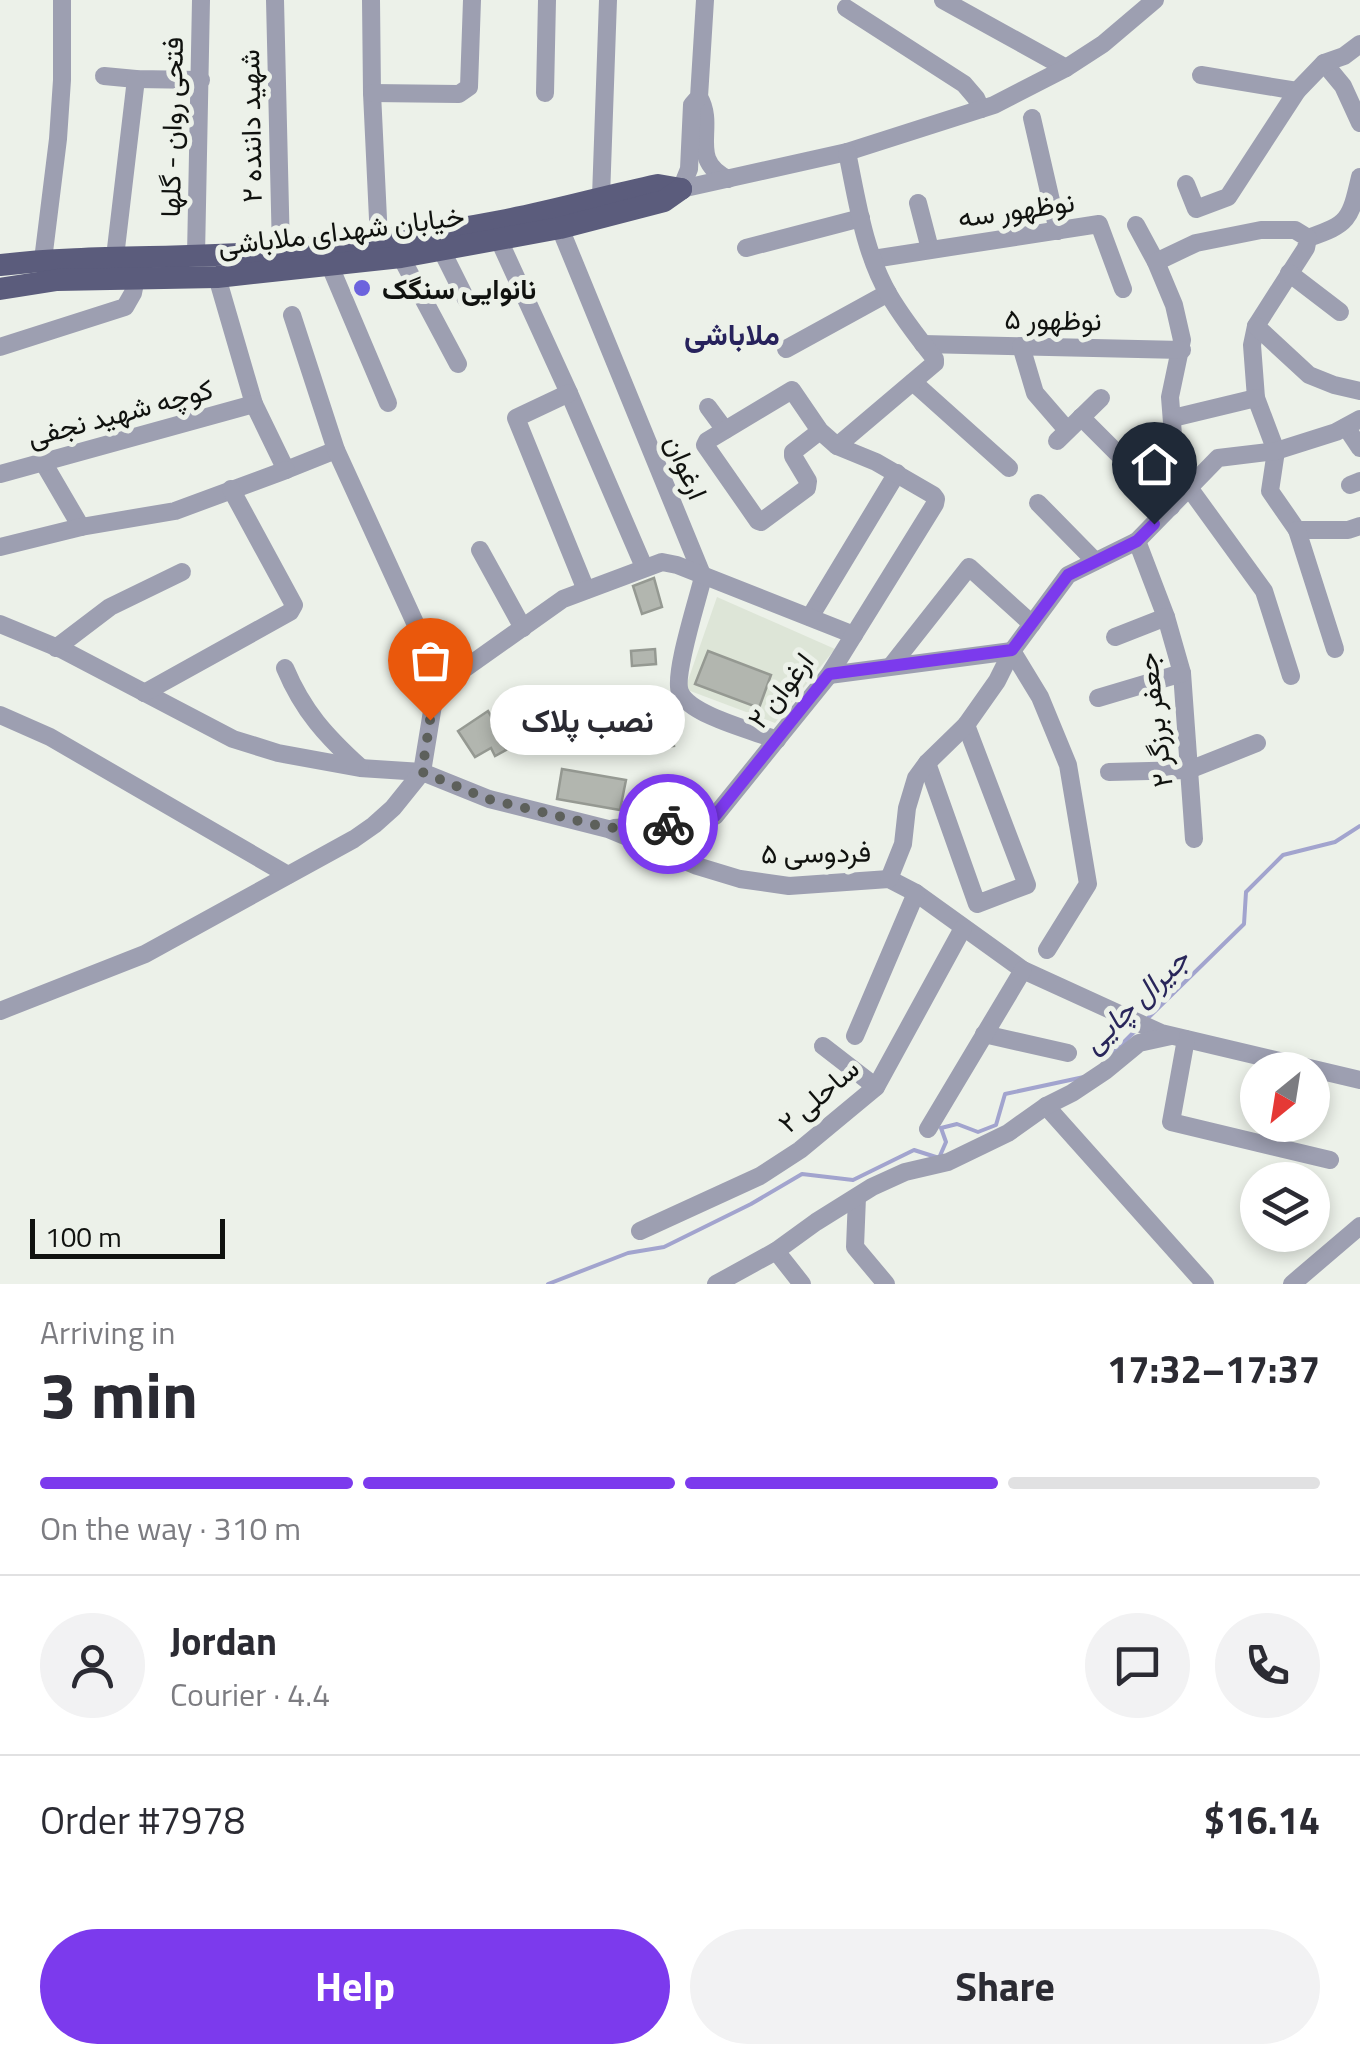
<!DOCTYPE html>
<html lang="en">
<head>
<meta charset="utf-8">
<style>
  :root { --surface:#fff; --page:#f2f2f3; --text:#2b2b33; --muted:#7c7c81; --line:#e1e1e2; --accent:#7c3aed }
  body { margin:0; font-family:"Titillium Web",Vazirmatn,sans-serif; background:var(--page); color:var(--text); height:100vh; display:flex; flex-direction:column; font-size:38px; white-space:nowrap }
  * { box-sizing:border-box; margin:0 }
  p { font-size:32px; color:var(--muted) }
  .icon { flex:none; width:55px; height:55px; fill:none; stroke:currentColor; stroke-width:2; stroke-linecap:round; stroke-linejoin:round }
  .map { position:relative; height:1284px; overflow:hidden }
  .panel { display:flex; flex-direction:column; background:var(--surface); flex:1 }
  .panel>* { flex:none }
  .needle { width:65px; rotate:210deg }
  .fabs { position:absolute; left:1240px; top:1052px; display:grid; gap:20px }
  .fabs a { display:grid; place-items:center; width:90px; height:90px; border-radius:50%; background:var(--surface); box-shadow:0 5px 15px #0003; font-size:50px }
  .scale { position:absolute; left:30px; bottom:25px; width:195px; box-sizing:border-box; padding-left:10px; border:5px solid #10120f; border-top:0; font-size:28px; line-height:35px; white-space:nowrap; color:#10120f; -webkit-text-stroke:8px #ecf1e9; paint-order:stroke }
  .pin { position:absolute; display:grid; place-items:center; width:85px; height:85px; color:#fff; margin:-102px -42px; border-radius:50% 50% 50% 0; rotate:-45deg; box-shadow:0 0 10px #0007 }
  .pin .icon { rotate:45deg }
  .courier { position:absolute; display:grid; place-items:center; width:100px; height:100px; margin:-50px; border:8px solid #7c3aed; border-radius:50%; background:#fff; color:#222; box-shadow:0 2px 12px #0007 }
  .bubble { position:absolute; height:70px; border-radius:35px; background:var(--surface); box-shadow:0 5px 15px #0003; font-size:32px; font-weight:700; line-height:70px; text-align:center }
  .summary em { font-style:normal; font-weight:700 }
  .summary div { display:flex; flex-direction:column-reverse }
  .summary { display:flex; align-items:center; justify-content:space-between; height:170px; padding:0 40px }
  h1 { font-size:65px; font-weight:700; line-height:75px }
  .bar { display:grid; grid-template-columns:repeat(4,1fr); gap:15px 10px; align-content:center; height:120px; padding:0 40px }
  .bar i { height:12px; border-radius:8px; background:var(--line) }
  .bar .current { background:var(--accent) }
  .bar p { grid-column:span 4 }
  .line { display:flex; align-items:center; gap:25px; padding:0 40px; border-top:2px solid var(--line) }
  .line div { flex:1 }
  .round { display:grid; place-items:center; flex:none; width:105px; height:105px; border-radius:52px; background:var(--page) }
  .cta { display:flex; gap:20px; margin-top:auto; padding:20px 40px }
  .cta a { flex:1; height:115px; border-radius:60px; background:var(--accent); color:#fff; font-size:40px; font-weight:700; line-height:115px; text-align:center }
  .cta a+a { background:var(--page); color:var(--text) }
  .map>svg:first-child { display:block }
</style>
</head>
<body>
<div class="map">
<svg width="1360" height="1284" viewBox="0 0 1360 1284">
  <rect width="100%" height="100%" fill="#ecf1e9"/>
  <path fill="#dde5d7" d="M 717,597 L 835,649 L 775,723 L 685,689 Z"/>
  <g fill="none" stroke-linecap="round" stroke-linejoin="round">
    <g stroke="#a2a4ce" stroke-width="4">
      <path d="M 1146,1020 L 1244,924 L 1246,892 L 1283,855 L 1335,842 L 1360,826"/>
      <path d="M 1107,1059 L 1135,1031"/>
      <path d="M 548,1284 L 628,1253 L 664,1247 L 751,1204 L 802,1174 L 853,1180 L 914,1150 L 939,1158 L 946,1142 L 941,1128 L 957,1124 L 978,1132 L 996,1125 L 1005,1094 L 1084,1077"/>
    </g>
  </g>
  <g fill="#b2b6af" stroke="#959992" stroke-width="2.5">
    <path d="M 654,578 L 662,607 L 642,614 L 633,586 Z"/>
    <path d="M 655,649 L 656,664 L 632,666 L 631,651 Z"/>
    <path d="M 708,651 L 771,675 L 759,708 L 695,684 Z"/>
    <path d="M 669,698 L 674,746 L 657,748 L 652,702 Z"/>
    <path d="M 488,711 L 495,723 L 492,725 L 506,750 L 495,756 L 491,748 L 475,757 L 458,731 Z"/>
    <path d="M 562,769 L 626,780 L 620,810 L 557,799 Z"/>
  </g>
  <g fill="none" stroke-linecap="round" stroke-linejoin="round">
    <g stroke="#9d9fb1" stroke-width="18">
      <path d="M 275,0 L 281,251"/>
      <path d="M 371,0 L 372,93 L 379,240"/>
      <path d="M 943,0 L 1066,68"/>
      <path d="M 846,8 L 964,84 L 976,98 L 981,109"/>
      <path d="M 1324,63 L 1343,86 L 1360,123"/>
      <path d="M 1201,75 L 1297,91"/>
      <path d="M 104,76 L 136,79 L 201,80"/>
      <path d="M 372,93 L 459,94 L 469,87 L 472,0"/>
      <path d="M 545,93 L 547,0"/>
      <path d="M 699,97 C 717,128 687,159 728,179"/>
      <path d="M 1032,118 L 1058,231"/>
      <path d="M 1186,184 L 1196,209 L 1228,197 L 1297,91 L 1324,63 L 1344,56 L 1360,44"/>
      <path d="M 681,189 L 847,152 L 994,105 L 1066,68 L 1103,44 L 1155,0"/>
      <path d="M 681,189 L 689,169 L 692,105 L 699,97 L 705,0"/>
      <path d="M 601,197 L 608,0"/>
      <path d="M 918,203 L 930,249"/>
      <path d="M 1136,225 L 1156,262 L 1174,305 L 1182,340 L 1170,397 L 1174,448 L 1190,489 L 1264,591 L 1291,676"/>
      <path d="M 560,228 L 703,577"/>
      <path d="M 1308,238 C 1349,224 1350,220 1360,177"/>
      <path d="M 499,240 L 569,393 L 644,567"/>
      <path d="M 746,248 L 861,218"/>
      <path d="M 441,249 L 466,299"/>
      <path d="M 196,256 L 201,0"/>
      <path d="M 115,257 L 136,79"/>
      <path d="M 401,257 L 458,364"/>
      <path d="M 873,259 L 1099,224 L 1123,289"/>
      <path d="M 43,260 L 58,139 L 62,80 L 62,0"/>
      <path d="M 1156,262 L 1196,243 L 1261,230 L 1295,230 L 1308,238 L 1306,248 L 1256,326 L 1252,345 L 1256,398 L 1276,451 L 1270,491 L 1297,530 L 1348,530 L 1360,526"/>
      <path d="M 330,266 L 388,403"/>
      <path d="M 1289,273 L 1340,312"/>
      <path d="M 217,277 L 254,404 L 286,470 L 336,450"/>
      <path d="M 1256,326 L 1309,375 L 1334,385 L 1360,391"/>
      <path d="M 923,344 L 1182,350"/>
      <path d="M 1021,346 L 1035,393 L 1067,430"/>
      <path d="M 0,347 L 125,307 L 133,293 L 136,278"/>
      <path d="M 786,349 L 888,293"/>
      <path d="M 913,382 L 1009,468"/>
      <path d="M 569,393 L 516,418 L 586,590"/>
      <path d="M 708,407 L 725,430"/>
      <path d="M 1081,417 L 1171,507"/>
      <path d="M 1173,418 L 1256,398"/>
      <path d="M 1346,427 L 1360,448"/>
      <path d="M 820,431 L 793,452 L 793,456 L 808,481 L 807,488 L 761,522 L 758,521 L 705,445 L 707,441 L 792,390 L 820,431 L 837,446"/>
      <path d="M 1057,441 L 1101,398"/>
      <path d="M 43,462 L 81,527"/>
      <path d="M 0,474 L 254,404"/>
      <path d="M 1350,485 L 1360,481"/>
      <path d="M 1038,503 L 1095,561"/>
      <path d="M 1297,530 L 1335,649"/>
      <path d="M 1137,541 L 1166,617 L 1182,673 L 1194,839"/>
      <path d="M 0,547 L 81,527 L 175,511 L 286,470"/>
      <path d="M 480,550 L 523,628"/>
      <path d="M 703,577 C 698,599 673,675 680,692 C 689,715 754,731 777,740"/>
      <path d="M 810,617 L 897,473"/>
      <path d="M 0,624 L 63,650 L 233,739 L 278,753 L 360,768 L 422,772 L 489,799 L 608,829 L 697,866 L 740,879 L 789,886 L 889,879 L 916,893 L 1023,970 L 1161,1033 L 1360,1080"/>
      <path d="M 1115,637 L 1166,617"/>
      <path d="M 56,648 L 110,607 L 182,572"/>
      <path d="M 1012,651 L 1040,697 L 1068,765 L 1088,884 L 1047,950"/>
      <path d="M 891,666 L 969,567 L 1032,624"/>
      <path d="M 285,668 C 303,711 326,736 360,767"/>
      <path d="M 829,675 L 1012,651"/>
      <path d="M 443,684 L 563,599 L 662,562 L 677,565 L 854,635"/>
      <path d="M 144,693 L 290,612 L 294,605 L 231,489"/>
      <path d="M 1098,698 L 1182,673"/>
      <path d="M 0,715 L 50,737 L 288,875"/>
      <path d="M 927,763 L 977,904 L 1027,885 L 966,725"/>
      <path d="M 1109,772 L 1189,770 L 1257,743"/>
      <path d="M 614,828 L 703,822 L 715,816 L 829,675 L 935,504 L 936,499 L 933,495 L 876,462 L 837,446 L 935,363 L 935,359 C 919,339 902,317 889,295 C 864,252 857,200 847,152"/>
      <path d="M 889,879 L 903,844 L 907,808 L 916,778 L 927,763 L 966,725 L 997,681 L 1012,651 L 1068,575 L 1137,541 L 1218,458 L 1276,451 L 1336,432 L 1360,419"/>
      <path d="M 0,1011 L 145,954 L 354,839 L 374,825 L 393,808 L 422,772 L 435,693 L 443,684 L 336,450 L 292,315"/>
      <path d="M 984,1034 L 1068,1053"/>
      <path d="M 855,1036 L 916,893"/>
      <path d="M 1186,1039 L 1171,1122 L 1330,1160"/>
      <path d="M 823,1046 L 876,1087"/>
      <path d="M 1046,1106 L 1205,1284"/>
      <path d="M 928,1129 L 1023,970"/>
      <path d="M 857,1197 L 855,1247 L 886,1284"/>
      <path d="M 640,1231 L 760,1176 L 800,1150 L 876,1087 L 963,928"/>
      <path d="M 776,1251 L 802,1284"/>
      <path d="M 716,1284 L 776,1251 L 816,1222 L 872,1187 L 905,1172 L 948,1162 L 1008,1133 L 1046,1106 L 1072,1093 L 1105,1071 L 1139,1043 L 1171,1036"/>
      <path d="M 1292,1284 L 1360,1226"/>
    </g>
    <g stroke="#5b5c7c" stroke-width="22">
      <path d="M 0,265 C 94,254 188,260 282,251 C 355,243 429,235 501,221 C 554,211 605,196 658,185 L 681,189"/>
      <path d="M 0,289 L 57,280 L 217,277 L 401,257 L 560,228 L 664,201 L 681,189"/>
    </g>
  </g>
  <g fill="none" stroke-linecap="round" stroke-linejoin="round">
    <path stroke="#5d605b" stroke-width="10" stroke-dasharray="0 18" d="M 430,720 L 422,772 L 488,799 L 608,828 L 668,824"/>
    <path stroke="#7c3aed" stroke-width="12" d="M 668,824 L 703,822 L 715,816 L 829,674 L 1012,650 L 1068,575 L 1137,541 L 1154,524"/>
  </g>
  <circle fill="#6c63dd" stroke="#ecf1e9" stroke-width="4" cx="362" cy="288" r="10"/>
  <g text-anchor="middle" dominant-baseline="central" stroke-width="10" stroke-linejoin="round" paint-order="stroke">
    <g font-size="28" fill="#10120f" stroke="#ecf1e9">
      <text transform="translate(250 126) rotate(-91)">شهید داننده ۲</text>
      <text transform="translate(171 127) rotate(-89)">فتحی روان - گلها</text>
      <text transform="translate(1016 209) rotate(-8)">نوظهور سه</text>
      <text transform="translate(341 230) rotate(-7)">خیابان شهدای ملاباشی</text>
      <text transform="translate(1053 319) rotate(1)">نوظهور ۵</text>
      <text transform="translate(120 412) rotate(-15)">کوچه شهید نجفی</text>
      <text transform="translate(687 467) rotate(67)">ارغوان</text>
      <text transform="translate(780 690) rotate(-52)">ارغوان ۲</text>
      <text transform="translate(1154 720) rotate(-97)">جعفر برزگر ۲</text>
      <text transform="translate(816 852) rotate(-1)">فردوسی ۵</text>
      <text transform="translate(818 1095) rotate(-41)">ساحلی ۲</text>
    </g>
    <g font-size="28" font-weight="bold" fill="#10120f" stroke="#ecf1e9" text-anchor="start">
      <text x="382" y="288">نانوایی سنگک</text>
    </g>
    <g font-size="30" font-weight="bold" fill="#27225c" stroke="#ecf1e9">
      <text x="732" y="334">ملاباشی</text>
    </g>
    <g font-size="30" font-style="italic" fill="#29265a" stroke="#ecf1e9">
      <text transform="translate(1135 1000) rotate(-44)">جیرال چایی</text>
    </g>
  </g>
</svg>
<div class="fabs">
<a><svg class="needle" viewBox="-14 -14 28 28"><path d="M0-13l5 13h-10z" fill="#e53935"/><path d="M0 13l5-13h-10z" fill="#7c7c81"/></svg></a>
<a><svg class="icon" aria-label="layers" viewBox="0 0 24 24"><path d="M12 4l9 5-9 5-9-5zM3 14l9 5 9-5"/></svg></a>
</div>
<div class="scale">100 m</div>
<div class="pin" style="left:430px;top:720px;background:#ea580c"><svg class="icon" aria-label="bag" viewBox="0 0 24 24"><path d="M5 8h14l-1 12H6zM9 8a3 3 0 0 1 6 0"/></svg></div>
<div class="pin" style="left:1154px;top:524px;background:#1f2937"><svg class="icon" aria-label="home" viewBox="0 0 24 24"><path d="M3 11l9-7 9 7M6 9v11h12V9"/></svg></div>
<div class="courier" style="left:668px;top:824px"><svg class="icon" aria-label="bike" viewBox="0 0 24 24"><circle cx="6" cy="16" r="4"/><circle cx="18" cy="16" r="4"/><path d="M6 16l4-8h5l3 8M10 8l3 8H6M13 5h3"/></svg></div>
<div class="bubble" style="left:490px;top:685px;width:195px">نصب پلاک</div>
</div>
<section class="panel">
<div class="summary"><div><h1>3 min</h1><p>Arriving in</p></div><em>17:32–17:37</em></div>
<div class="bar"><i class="current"></i><i class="current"></i><i class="current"></i><i></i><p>On the way · 310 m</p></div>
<div class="line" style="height:180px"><a class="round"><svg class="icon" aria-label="person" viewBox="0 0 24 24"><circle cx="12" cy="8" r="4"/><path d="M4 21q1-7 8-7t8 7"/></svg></a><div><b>Jordan</b><p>Courier · 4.4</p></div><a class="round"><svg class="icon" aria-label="chat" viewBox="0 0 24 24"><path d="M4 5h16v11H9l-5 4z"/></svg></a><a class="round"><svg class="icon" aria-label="phone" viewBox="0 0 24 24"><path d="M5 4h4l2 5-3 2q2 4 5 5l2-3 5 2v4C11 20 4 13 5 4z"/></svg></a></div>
<div class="line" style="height:130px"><div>Order #7978</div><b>$16.14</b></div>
<div class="cta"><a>Help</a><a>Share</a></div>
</section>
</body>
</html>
